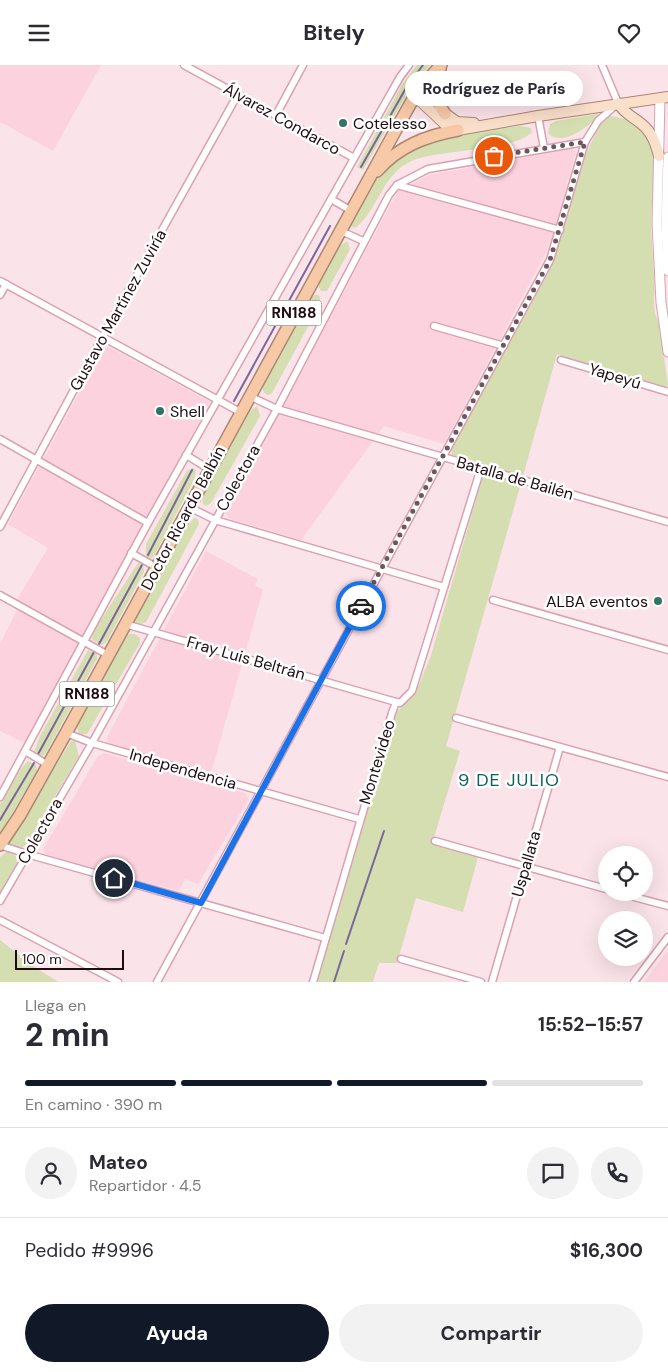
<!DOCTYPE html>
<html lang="es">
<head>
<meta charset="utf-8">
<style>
  :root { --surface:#fff; --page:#f2f2f3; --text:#2b2b33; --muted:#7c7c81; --line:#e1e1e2; --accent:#111827 }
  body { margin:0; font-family:"DM Sans",sans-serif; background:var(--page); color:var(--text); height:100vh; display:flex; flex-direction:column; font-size:19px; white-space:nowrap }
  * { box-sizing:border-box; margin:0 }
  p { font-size:16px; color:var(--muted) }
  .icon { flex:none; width:28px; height:28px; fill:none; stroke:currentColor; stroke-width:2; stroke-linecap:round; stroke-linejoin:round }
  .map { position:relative; height:917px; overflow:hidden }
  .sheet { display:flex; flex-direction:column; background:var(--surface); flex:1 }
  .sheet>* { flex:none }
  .controls { position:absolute; left:598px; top:781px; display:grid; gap:10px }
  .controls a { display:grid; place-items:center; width:55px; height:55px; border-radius:50%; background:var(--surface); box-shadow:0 5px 20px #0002; font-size:25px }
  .scale { position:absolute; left:15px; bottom:12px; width:109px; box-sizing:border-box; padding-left:5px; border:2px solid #1f0c13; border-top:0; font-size:14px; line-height:18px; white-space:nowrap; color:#1f0c13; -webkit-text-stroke:4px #fff; paint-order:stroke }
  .pin { position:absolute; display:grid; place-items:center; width:42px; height:42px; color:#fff; margin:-21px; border:2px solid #fff; border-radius:50%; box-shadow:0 1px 5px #0007 }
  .courier { position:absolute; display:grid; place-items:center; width:50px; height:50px; margin:-25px; border:4px solid #1a73e8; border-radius:50%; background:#fff; color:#222; box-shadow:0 1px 6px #0007 }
  .bubble { position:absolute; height:35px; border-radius:18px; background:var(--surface); box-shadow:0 5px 20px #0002; font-size:16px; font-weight:700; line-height:35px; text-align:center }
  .head em { font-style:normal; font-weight:700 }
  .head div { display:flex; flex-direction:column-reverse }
  .head { display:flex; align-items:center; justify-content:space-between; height:85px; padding:0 25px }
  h1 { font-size:32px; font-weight:700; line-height:38px }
  .bar { display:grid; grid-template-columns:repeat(4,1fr); gap:8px 5px; align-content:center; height:60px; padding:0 25px }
  .bar i { height:6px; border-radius:4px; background:var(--line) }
  .bar .selected { background:var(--accent) }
  .bar p { grid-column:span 4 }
  .line { display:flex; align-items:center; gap:12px; padding:0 25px; border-top:1px solid var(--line) }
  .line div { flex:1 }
  .round { display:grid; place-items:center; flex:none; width:52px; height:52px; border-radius:26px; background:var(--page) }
  .primary-button { display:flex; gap:10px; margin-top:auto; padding:10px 25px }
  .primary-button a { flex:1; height:58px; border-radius:30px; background:var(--accent); color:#fff; font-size:20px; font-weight:700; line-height:58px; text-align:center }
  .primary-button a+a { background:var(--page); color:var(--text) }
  header { display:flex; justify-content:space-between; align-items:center; height:65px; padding:0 25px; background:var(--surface); font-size:22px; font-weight:700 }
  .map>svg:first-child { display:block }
</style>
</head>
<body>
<header><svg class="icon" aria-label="menu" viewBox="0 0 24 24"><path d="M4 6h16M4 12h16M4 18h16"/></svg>Bitely<svg class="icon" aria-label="heart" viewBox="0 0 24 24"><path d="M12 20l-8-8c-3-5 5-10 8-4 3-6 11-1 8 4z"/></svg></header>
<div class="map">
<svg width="668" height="917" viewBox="0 0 668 917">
  <rect width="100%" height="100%" fill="#fbe3ea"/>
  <g fill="#fcd2df">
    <path d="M 0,0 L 101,0 L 53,86 L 0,57 Z"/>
    <path d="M 570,84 L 576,86 L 551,178 L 444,379 L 384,361 L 301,475 L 230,454 L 225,448 L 398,126 L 429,110 Z"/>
    <path d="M 109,282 L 210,337 L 25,678 L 0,666 L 0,579 L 20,539 L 16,536 L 48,483 L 8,459 L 103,284 Z"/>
    <path d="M 206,486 L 258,514 L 255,520 L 263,525 L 211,708 L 108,679 L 107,672 Z"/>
    <path d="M 104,688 L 245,728 L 249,734 L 198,819 L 185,814 L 179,826 L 46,790 L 43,784 L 98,691 Z"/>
    <path d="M 668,885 L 668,917 L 644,917 Z"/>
  </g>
  <g fill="#d4deb0">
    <path d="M 417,0 L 430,0 L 411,22 L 363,105 L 357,102 L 403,18 Z"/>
    <path d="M 597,49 L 599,50 C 590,61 561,83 548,68 L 550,59 L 556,56 Z"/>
    <path d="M 610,51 C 668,58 652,114 651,156 C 651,183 656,210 654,237 L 655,249 L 659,258 L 668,320 L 661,325 L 557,289 L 523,411 L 452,390 L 451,384 L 552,201 L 584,93 L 602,55 Z"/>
    <path d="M 520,61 L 531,63 L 532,67 C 515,86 442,84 414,95 C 382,107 379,145 355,163 L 350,161 C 352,150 361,140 366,130 C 401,68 457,70 520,61 Z"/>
    <path d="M 347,176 L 350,184 L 348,188 L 327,226 L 321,226 L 317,219 L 338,182 Z"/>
    <path d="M 315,230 L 319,230 L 321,238 L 272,328 L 268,330 L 264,328 L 262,322 L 311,232 Z"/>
    <path d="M 257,341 L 260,351 L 211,438 L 206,441 L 203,439 L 202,433 L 249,346 Z"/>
    <path d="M 193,403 L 196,405 L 194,415 L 155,489 L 152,493 L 146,493 L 146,479 L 181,416 L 187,406 Z"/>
    <path d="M 488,409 L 521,418 L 446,681 L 460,686 L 432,779 L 478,792 L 463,847 L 416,833 L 397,898 L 379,898 L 373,917 L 317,917 L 397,647 L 411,633 L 419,620 L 431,590 L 482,414 Z"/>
    <path d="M 194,453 L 198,454 L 199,459 L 146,557 L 138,560 L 135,556 L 136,552 L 187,460 Z"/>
    <path d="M 138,498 L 143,499 L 144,507 L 107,576 L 102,580 L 92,575 L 93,567 Z"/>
    <path d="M 129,569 L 135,569 L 140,573 L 140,578 L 87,669 L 79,670 L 77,661 L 124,573 Z"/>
    <path d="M 88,585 L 97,589 L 97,594 L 46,688 L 41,693 L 36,692 L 34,687 L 40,671 Z"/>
    <path d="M 71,676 L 75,676 L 79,691 L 26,780 L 21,783 L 10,780 L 10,776 Z"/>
    <path d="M 28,696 L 36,700 L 37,706 L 0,769 L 0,739 L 17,708 Z"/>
    <path d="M 7,786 L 16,791 L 17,798 L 0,829 L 0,792 Z"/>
    <path d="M 0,875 L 37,904 L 59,917 L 0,917 Z"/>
  </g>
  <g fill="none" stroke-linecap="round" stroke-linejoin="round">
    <g stroke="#7b6699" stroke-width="2">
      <path d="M 361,102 L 406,23 L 423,0"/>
      <path d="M 234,336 L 330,161"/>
      <path d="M 148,490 L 192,405"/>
      <path d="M 99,579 L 142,500"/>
      <path d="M 37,691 L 94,587"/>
      <path d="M 0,755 L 34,698"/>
      <path d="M 346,879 L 384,766"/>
      <path d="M 334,917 L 344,886"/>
    </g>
    <g stroke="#daa1b3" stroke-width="9">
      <g id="street">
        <path d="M 184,0 L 354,93"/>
        <path d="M 276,50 L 303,0"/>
        <path d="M 538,51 L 544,83"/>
        <path d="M 397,120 L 560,165"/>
        <path d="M 331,134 L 350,145"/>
        <path d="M 339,165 L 363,176"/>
        <path d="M 0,216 L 240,347"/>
        <path d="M 0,230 L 6,219"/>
        <path d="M 434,261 L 504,281"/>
        <path d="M 561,295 L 668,327"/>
        <path d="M 249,331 L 277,344 L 668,457"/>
        <path d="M 0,374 L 148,458"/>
        <path d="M 186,390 L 209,404"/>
        <path d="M 189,442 L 215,455 L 444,522"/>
        <path d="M 0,462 L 103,271 L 238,29"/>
        <path d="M 131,488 L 156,502"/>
        <path d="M 0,530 L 108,590"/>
        <path d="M 493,535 L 668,585"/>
        <path d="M 125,559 L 396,637"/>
        <path d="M 456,653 L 668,712"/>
        <path d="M 66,668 L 92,678 L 359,754"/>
        <path d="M 25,686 L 48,700"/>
        <path d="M 0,732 L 148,458 L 400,12 L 409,0"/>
        <path d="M 435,776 L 606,824"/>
        <path d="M 0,780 L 27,789 L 325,873"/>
        <path d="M 619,828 L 668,841"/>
        <path d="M 0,836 L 92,678 L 277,344 L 389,130 L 397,120 L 428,104 L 585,77"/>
        <path d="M 0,855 L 118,917"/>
        <path d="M 401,894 L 481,917"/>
        <path d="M 157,917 L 550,195 L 585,77 L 598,56 L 618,38 L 602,0"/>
        <path d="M 313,917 L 392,648 L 396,637 L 400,638 L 412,626 L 481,403"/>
        <path d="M 492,917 L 560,682"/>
        <path d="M 634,917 L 668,872"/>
      </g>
    </g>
    <g stroke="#daa1b3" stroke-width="11">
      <g id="secondary">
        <path d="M 660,33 L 657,158 L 661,237 L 668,287"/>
        <path d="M 668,92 L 666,161 L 668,206"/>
      </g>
    </g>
    <g stroke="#ab8773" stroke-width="12">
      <g id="primary">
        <path d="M 415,31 L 448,62 L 458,65 L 538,51 L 668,32"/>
        <path d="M 618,38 C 626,51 635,52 645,62 C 653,70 656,80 659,91"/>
        <path d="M 440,45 L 457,57 L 474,58"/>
      </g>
    </g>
    <g stroke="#ab8773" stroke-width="14">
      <g id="highway">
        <path d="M 440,4 C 432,21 435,34 445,49"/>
        <path d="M 377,106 C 399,81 426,71 458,65"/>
        <path d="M 0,780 L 20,750 L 66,668 L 399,59 L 417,27 L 441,0"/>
      </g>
    </g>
    <use href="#street" stroke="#fff" stroke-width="6"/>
    <use href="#secondary" stroke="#fff" stroke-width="9"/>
    <use href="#primary" stroke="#fadfca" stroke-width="10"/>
    <use href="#highway" stroke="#f7c9a7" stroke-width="11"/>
  </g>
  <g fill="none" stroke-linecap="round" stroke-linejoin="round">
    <path stroke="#6c575e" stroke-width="5" stroke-dasharray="0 9" d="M 361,541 L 550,195 L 585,77 L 494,91"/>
    <path stroke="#1a73e8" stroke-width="6" d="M 114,813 L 201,838 L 361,541"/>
  </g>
  <g fill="#317466" stroke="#fff" stroke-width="2">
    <circle cx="343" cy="58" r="5"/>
    <circle cx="160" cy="346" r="5"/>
    <circle cx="658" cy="536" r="5"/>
  </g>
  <g text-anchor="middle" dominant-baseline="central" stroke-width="5" stroke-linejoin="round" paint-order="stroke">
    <g fill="#fff" stroke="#62555a" stroke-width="1">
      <rect x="266.5" y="235.5" width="55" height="25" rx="4"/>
      <rect x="59.5" y="616.5" width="55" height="25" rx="4"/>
    </g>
    <g font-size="15" font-weight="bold" fill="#1f0c13">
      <text x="294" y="248">RN188</text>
      <text x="87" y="629">RN188</text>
    </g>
    <g font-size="16" fill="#1f0c13" stroke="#fff">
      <text transform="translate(282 54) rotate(29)">Álvarez Condarco</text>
      <text transform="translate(118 245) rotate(-61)">Gustavo Martínez Zuviría</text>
      <text transform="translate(615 311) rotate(17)">Yapeyú</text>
      <text transform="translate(238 413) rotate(-61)">Colectora</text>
      <text transform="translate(515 413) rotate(16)">Batalla de Bailén</text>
      <text transform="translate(183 453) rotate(-62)">Doctor Ricardo Balbín</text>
      <text transform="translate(246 593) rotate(16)">Fray Luis Beltrán</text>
      <text transform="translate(377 697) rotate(-73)">Montevideo</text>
      <text transform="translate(183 704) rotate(16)">Independencia</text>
      <text transform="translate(40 766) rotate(-60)">Colectora</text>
      <text transform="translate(526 799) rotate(-74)">Uspallata</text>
    </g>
    <g font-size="16" fill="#1f0c13" stroke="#fff" text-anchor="start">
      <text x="353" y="58">Cotelesso</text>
      <text x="170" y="346">Shell</text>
      <text x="648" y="536" text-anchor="end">ALBA eventos</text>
    </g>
    <g font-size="18" letter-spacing="1" fill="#0b6456" stroke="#fff">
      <text x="509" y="715">9 DE JULIO</text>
    </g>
  </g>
</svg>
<div class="controls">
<a><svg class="icon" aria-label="locate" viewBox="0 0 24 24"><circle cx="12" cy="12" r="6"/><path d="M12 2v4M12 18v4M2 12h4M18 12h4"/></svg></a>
<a><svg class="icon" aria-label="layers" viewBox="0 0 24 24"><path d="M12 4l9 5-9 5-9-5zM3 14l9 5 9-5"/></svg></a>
</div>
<div class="scale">100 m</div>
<div class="pin" style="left:494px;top:91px;background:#ea580c"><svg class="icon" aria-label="bag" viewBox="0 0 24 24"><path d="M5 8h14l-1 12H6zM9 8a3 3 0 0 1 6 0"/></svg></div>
<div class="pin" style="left:114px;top:813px;background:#1f2937"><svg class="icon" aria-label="home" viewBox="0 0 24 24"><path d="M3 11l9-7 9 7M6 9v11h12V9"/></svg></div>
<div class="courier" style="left:361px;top:541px"><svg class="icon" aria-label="car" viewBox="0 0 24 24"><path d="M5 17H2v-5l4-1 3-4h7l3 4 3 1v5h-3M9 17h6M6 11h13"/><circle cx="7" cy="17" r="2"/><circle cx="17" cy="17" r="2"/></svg></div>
<div class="bubble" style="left:405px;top:6px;width:178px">Rodríguez de París</div>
</div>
<section class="sheet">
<div class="head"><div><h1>2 min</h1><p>Llega en</p></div><em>15:52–15:57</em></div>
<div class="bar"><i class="selected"></i><i class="selected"></i><i class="selected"></i><i></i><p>En camino · 390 m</p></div>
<div class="line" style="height:90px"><a class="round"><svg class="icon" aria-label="person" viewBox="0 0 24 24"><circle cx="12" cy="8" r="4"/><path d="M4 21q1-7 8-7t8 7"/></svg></a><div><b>Mateo</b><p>Repartidor · 4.5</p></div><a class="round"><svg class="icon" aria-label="chat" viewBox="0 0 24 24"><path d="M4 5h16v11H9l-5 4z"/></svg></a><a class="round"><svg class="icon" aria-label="phone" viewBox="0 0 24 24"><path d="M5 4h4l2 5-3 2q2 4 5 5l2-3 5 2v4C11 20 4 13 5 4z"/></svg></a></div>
<div class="line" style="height:65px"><div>Pedido #9996</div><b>$16,300</b></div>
<div class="primary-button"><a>Ayuda</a><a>Compartir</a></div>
</section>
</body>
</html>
